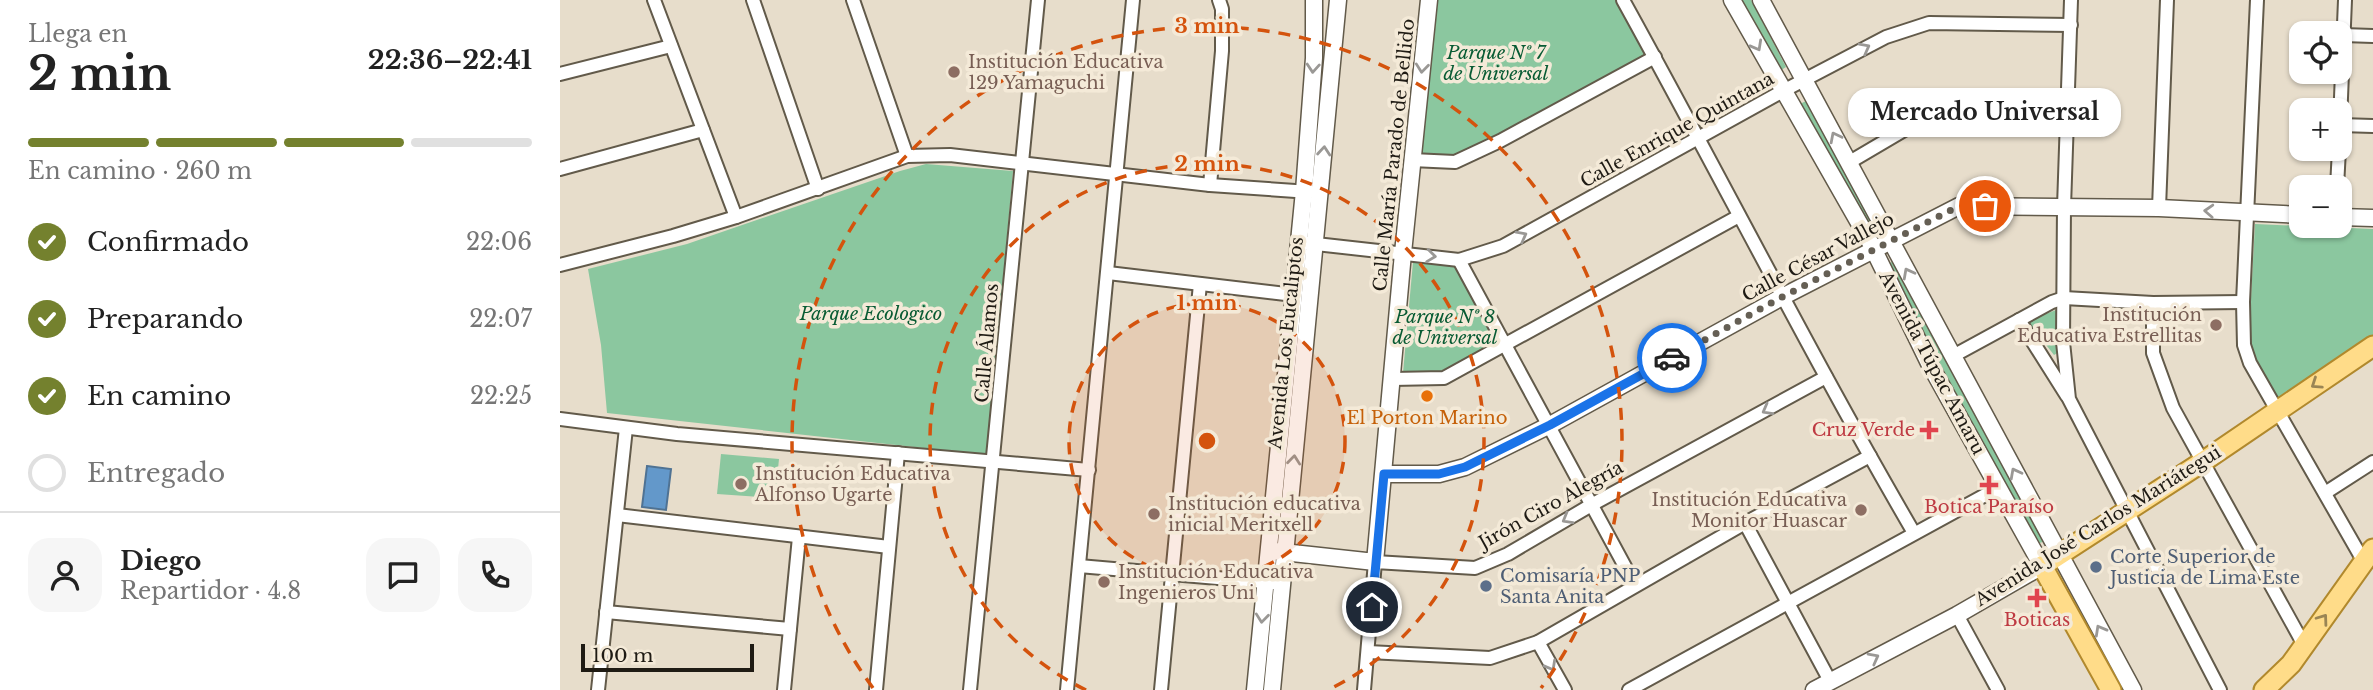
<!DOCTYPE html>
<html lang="es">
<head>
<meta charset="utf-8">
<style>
  :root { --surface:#fff; --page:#f6f6f6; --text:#222; --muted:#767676; --line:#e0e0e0; --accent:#74812e }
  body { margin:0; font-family:"Libre Baskerville",serif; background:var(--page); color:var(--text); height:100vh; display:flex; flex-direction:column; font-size:26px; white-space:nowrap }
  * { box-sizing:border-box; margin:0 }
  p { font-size:23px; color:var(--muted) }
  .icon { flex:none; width:38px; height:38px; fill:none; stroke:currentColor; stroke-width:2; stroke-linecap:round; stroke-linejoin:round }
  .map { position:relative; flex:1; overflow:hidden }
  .sheet { display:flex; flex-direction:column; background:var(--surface); width:560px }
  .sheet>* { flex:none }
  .fabs { position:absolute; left:1729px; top:21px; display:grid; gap:14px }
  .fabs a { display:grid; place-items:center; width:63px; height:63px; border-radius:14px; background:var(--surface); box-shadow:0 2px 5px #0004; font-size:35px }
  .scale { position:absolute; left:21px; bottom:18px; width:173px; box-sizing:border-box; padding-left:7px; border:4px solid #1f1b14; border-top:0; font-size:19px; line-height:24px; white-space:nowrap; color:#1f1b14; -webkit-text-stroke:5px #f4ead8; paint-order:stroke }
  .pin { position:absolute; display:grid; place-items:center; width:60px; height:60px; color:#fff; margin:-30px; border:4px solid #fff; border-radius:50%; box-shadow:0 2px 7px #0007 }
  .courier { position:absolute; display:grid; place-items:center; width:70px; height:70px; margin:-35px; border:5px solid #1a73e8; border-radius:50%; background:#fff; color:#222; box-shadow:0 2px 9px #0007 }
  .bubble { position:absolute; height:49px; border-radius:21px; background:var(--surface); box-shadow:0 2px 5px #0004; font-size:23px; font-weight:800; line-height:49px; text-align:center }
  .summary em { font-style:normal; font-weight:800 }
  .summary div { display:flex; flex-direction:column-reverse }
  .summary { display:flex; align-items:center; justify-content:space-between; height:119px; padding:0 28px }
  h1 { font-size:46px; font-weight:800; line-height:52px }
  .bar { display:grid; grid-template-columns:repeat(4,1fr); gap:10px 7px; align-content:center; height:84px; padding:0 28px }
  .bar i { height:9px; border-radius:5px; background:var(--line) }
  .bar .on { background:var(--accent) }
  .bar p { grid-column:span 4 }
  .line { display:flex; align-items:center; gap:18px; padding:0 28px; border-top:2px solid var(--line) }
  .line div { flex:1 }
  .round { display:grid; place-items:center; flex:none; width:74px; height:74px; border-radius:21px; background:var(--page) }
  ol { padding:0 28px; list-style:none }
  li { display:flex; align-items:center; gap:21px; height:77px }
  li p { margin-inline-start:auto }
  li .icon { padding:7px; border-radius:50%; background:var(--accent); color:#fff; stroke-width:4 }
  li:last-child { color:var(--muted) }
  li i { width:38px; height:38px; border:4px solid var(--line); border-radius:50% }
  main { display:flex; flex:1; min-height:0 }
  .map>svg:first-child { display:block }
</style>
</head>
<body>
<main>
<section class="sheet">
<div class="summary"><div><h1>2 min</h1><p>Llega en</p></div><em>22:36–22:41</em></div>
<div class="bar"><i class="on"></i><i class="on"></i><i class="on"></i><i></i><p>En camino · 260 m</p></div>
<ol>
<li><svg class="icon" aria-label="check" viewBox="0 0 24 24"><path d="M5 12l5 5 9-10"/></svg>Confirmado<p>22:06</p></li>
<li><svg class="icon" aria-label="check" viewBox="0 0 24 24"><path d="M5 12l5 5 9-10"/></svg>Preparando<p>22:07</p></li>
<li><svg class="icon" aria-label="check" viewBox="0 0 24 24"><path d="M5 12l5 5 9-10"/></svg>En camino<p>22:25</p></li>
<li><i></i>Entregado</li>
</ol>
<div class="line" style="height:126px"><a class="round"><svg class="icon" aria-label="person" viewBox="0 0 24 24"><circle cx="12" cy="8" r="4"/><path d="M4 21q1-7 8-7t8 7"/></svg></a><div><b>Diego</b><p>Repartidor · 4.8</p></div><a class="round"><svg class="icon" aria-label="chat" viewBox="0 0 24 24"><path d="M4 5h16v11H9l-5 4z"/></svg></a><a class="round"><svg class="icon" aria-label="phone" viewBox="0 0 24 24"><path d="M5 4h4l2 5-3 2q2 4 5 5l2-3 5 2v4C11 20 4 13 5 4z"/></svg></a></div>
</section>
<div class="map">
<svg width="1813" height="690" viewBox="0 0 1813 690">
  <rect width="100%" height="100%" fill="#e7ddcb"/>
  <g fill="#8bc79f">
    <path d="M 878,0 L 1055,0 L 1086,57 L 889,161 L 861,158 Z"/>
    <path d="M 1178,0 L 1191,0 L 1226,67 L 1218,72 Z"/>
    <path d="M 1246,101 L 1313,225 L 1305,229 L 1236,106 Z"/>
    <path d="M 366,164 L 453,171 L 427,455 L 47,413 L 41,345 L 28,269 L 127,244 L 340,171 Z"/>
    <path d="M 1695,224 L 1813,229 L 1813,338 L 1720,401 L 1693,353 L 1689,334 Z"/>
    <path d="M 1334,261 L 1485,541 L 1477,544 L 1324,266 Z"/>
    <path d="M 853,262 L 894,264 L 936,343 L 877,373 L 843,373 Z"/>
    <path d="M 1496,310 L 1498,311 L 1499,352 L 1494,355 L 1469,323 L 1470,320 Z"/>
    <path d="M 161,454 L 219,459 L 215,498 L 157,494 Z"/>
  </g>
  <path fill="#6398ca" stroke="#4f7293" stroke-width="2" d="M 87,466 L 111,469 L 106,510 L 82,507 Z"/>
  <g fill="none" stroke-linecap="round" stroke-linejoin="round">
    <g stroke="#625a4a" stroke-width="16">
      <g id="minor">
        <path d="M 94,0 L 176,217"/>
        <path d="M 193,0 L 258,189"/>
        <path d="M 293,0 L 347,156"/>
        <path d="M 1063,0 C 1161,177 1252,358 1354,533"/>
        <path d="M 1511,0 L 1504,207 L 1503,342 L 1509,399 L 1660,690"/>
        <path d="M 1697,0 L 1683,302 L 1684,345 L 1690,363 L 1804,562"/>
        <path d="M 1783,35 L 1813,36"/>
        <path d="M 0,74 L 111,46"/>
        <path d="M 1780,122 L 1785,0"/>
        <path d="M 1780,125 L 1813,126"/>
        <path d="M 852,160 L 895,162 L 940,141 L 1095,57"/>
        <path d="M 1288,163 L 1361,120 L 1389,110 L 1507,116"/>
        <path d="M 0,169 L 143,130"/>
        <path d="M 650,185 L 662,51 L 662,9 L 659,0"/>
        <path d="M 1777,187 L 1779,149"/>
        <path d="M 1599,208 L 1607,0"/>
        <path d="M 747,243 L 899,260 L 943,246 L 1223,91 L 1326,37 L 1369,23 L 1511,25"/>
        <path d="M 899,260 L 1075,585"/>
        <path d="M 0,265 L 113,236 L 176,217 L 347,156 L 390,155 L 650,185 L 750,192"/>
        <path d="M 548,273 L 734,295"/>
        <path d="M 1593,303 L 1593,353 L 1613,408 L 1744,645"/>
        <path d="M 1459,320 L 1507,396"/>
        <path d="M 1393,356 L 1492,302 L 1504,298 L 1593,303 L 1683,302"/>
        <path d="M 832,379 L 884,378 L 1179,216"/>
        <path d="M 0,419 L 117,434 L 529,470"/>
        <path d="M 1765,493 L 1813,462"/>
        <path d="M 57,515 L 329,547"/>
        <path d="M 1185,523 L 1270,681"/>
        <path d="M 519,566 L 714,583"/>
        <path d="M 46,612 L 230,629"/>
        <path d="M 1397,615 L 1438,690"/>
        <path d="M 978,642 L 1005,690"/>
        <path d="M 808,652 L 930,658 L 978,642 L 1185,523 L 1310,456"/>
        <path d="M 38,690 L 66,428"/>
        <path d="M 224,690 L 239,537"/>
        <path d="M 316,690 L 338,453"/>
        <path d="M 410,690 L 478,0"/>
        <path d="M 507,690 L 573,0"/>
        <path d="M 601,690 L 640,284"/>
        <path d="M 804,690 L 815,562 L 915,568 L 948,554 L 1033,504 L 1266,377"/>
        <path d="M 1069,690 L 1438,488"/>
      </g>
    </g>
    <g stroke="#625a4a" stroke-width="19">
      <g id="tertiary">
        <path d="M 1172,0 L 1310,242 L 1369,363 L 1482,566 L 1397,615 L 1254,690"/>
        <path d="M 1201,0 L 1573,690"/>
        <path d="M 1780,217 L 1813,218"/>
        <path d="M 824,474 L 879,474 L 905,467 L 990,425 L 1222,297 L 1399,206 L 1599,208 L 1741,215"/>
        <path d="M 714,551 L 815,562 L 843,253 L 869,0"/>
        <path d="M 695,690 L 744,191 L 754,58 L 754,0"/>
        <path d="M 712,690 L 778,0"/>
      </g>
    </g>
    <g stroke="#b1892d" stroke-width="23">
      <g id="primary">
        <path d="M 1551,690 L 1482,566 L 1644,461 L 1813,346"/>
        <path d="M 1704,690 L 1731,664 L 1813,549"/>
      </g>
    </g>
    <use href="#minor" stroke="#fff" stroke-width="12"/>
    <use href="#tertiary" stroke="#fff" stroke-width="16"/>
    <use href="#primary" stroke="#ffdc89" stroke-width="19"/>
  </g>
  <defs><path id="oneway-chevron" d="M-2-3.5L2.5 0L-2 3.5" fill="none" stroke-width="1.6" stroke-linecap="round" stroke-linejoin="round" transform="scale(1.75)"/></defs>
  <g stroke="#9a9895">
    <use href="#oneway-chevron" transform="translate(1197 46) rotate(61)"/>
    <use href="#oneway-chevron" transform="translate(1305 48) rotate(-28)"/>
    <use href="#oneway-chevron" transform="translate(753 68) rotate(94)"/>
    <use href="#oneway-chevron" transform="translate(862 68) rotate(96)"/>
    <use href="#oneway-chevron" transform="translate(1275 137) rotate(-117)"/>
    <use href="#oneway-chevron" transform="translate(764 151) rotate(-85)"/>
    <use href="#oneway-chevron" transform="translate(1649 211) rotate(-177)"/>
    <use href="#oneway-chevron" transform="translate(962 236) rotate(-28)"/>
    <use href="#oneway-chevron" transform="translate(871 256) rotate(7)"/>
    <use href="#oneway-chevron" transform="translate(1348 273) rotate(-118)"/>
    <use href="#oneway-chevron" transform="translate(1207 410) rotate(151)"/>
    <use href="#oneway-chevron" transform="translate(734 460) rotate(-84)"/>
    <use href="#oneway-chevron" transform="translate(1455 473) rotate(-118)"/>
    <use href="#oneway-chevron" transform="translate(1007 519) rotate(150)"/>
    <use href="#oneway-chevron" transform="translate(702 618) rotate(96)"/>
    <use href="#oneway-chevron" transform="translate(1540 630) rotate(-119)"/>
    <use href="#oneway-chevron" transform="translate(1314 658) rotate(-28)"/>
    <use href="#oneway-chevron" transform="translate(991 666) rotate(61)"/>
  </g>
  <g stroke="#9a8554">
    <use href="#oneway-chevron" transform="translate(1756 384) rotate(146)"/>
    <use href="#oneway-chevron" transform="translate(1763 619) rotate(-54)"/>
  </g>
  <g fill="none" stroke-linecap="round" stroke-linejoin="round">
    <path stroke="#655f54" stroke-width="7" stroke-dasharray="0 12.6" d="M 1112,358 L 1222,297 L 1399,206 L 1425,206"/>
    <path stroke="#1a73e8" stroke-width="9" d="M 812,607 L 824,474 L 879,474 L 905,467 L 990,425 L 1112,358"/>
  </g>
  <circle cx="647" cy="441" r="138" fill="#d4530d" fill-opacity=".12"/>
  <g fill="none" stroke="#d4530d" stroke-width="3.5" stroke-dasharray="12 9">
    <circle cx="647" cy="441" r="138"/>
    <path d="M526 690A277 277 0 1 1 768 690"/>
    <path d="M313 688A415 415 0 1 1 981 688"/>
  </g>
  <g fill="#8d6e63" stroke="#f4ead8" stroke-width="2.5">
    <circle cx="394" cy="72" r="7"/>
    <circle cx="1656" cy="325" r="7"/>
    <circle cx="181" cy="484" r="7"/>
    <circle cx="1301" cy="510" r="7"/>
    <circle cx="594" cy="514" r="7"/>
    <circle cx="544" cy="582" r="7"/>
  </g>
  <circle fill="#e8710a" stroke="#f4ead8" stroke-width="2.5" cx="867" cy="396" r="7"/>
  <g fill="#e0444e" stroke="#f4ead8" stroke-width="2.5">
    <path d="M1365.5 419.5h7v7h7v7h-7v7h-7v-7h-7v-7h7z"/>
    <path d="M1425.5 474.5h7v7h7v7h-7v7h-7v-7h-7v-7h7z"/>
    <path d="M1473.5 587.5h7v7h7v7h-7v7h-7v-7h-7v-7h7z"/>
  </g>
  <g fill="#5c6f8a" stroke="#f4ead8" stroke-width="2.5">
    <circle cx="1536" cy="567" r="7"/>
    <circle cx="926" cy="586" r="7"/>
  </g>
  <g text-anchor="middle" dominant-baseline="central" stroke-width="7" stroke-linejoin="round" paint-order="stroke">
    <g font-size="18" font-style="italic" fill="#085b33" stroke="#f4ead8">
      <text x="936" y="53">Parque Nº 7<tspan x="936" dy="21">de Universal</tspan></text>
      <text x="311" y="314">Parque Ecologico</text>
      <text x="885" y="317">Parque Nº 8<tspan x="885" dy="21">de Universal</tspan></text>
    </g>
    <g font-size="18" fill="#785e54" stroke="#f4ead8" text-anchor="start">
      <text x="408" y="62">Institución Educativa<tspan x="408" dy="21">129 Yamaguchi</tspan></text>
      <text x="1642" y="315" text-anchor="end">Institución<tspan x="1642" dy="21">Educativa Estrellitas</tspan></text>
      <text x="195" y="474">Institución Educativa<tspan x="195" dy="21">Alfonso Ugarte</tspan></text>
      <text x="1287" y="500" text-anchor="end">Institución Educativa<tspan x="1287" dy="21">Monitor Huascar</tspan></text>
      <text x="608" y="504">Institución educativa<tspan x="608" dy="21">inicial Meritxell</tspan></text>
      <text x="558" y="572">Institución Educativa<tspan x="558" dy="21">Ingenieros Uni</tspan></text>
    </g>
    <g font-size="18" fill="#1f1b14" stroke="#f4ead8">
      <text transform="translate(1117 130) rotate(-29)">Calle Enrique Quintana</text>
      <text transform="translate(834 155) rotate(-84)">Calle María Parado de Bellido</text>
      <text transform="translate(1258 257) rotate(-28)">Calle César Vallejo</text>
      <text transform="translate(427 343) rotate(-85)">Calle Álamos</text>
      <text transform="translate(726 343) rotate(-84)">Avenida Los Eucaliptos</text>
      <text transform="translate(1372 363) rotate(62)">Avenida Túpac Amaru</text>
      <text transform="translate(991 505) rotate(-29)">Jirón Ciro Alegría</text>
      <text transform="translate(1538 526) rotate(-32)">Avenida José Carlos Mariátegui</text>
    </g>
    <g font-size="18" fill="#c56008" stroke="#f4ead8">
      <text x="867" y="418">El Porton Marino</text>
    </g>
    <g font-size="18" fill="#be3a42" stroke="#f4ead8">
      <text x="1355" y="430" text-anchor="end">Cruz Verde</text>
      <text x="1429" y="507">Botica Paraíso</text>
      <text x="1477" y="620">Boticas</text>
    </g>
    <g font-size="18" fill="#4e5e75" stroke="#f4ead8" text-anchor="start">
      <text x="1550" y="557">Corte Superior de<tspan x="1550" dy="21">Justicia de Lima Este</tspan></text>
      <text x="940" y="576">Comisaría PNP<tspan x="940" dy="21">Santa Anita</tspan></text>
    </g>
  </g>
  <circle cx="647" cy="441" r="10" fill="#d4530d" stroke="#f4ead8" stroke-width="3.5"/>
  <g font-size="21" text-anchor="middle" font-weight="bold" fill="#d4530d" stroke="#f4ead8" stroke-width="7" stroke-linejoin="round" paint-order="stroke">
    <text x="647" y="33">3 min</text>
    <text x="647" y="171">2 min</text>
    <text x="647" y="310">1 min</text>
  </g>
</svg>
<div class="fabs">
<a><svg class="icon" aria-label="locate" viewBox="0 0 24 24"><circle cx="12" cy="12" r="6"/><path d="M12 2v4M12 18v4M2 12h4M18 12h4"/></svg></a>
<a>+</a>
<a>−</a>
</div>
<div class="scale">100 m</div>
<div class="pin" style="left:1425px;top:206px;background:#ea580c"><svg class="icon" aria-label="bag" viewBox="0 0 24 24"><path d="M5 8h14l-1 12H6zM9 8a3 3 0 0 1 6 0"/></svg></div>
<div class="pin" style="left:812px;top:607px;background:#1f2937"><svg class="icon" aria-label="home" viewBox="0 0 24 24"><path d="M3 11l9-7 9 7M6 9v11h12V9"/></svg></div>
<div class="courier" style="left:1112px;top:358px"><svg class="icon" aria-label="car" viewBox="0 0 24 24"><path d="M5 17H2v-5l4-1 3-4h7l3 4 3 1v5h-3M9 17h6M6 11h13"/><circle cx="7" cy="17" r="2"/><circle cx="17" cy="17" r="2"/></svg></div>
<div class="bubble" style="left:1288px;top:88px;width:273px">Mercado Universal</div>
</div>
</main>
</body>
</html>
